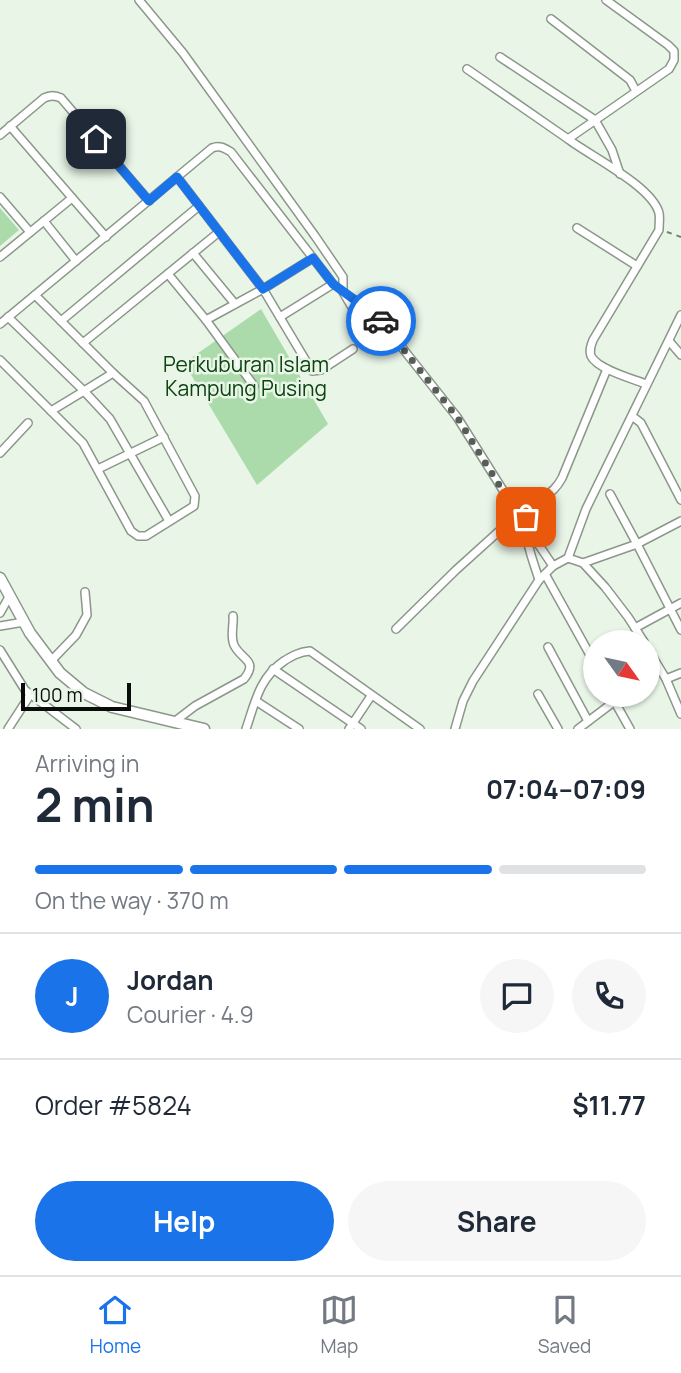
<!DOCTYPE html>
<html lang="en">
<head>
<meta charset="utf-8">
<style>
  :root { --surface:#fff; --page:#f6f6f7; --text:#1f2937; --muted:#747a83; --line:#e0e1e3; --accent:#1a73e8 }
  body { margin:0; font-family:Manrope,sans-serif; background:var(--page); color:var(--text); height:100vh; display:flex; flex-direction:column; font-size:26px; white-space:nowrap }
  * { box-sizing:border-box; margin:0 }
  p { font-size:23px; color:var(--muted) }
  .icon { flex:none; width:38px; height:38px; fill:none; stroke:currentColor; stroke-width:2; stroke-linecap:round; stroke-linejoin:round }
  .map { position:relative; height:729px; overflow:hidden }
  .side { display:flex; flex-direction:column; background:var(--surface); flex:1 }
  .side>* { flex:none }
  .needle { width:46px; rotate:123deg }
  .controls { position:absolute; left:583px; top:630px; display:grid; gap:14px }
  .controls a { display:grid; place-items:center; width:77px; height:77px; border-radius:50%; background:var(--surface); box-shadow:0 2px 5px #0004; font-size:35px }
  .scale { position:absolute; left:21px; bottom:18px; width:110px; box-sizing:border-box; padding-left:7px; border:4px solid #090d09; border-top:0; font-size:19px; line-height:24px; white-space:nowrap; color:#090d09; -webkit-text-stroke:5px #e8f5e7; paint-order:stroke }
  .pin { position:absolute; display:grid; place-items:center; width:60px; height:60px; color:#fff; margin:-30px; border-radius:14px; box-shadow:0 4px 10px #0006 }
  .courier { position:absolute; display:grid; place-items:center; width:70px; height:70px; margin:-35px; border:5px solid #1a73e8; border-radius:50%; background:#fff; color:#222; box-shadow:0 2px 9px #0007 }
  .overview em { font-style:normal; font-weight:700 }
  .overview div { display:flex; flex-direction:column-reverse }
  .overview { display:flex; align-items:center; justify-content:space-between; height:119px; padding:0 35px }
  h1 { font-size:46px; font-weight:700; line-height:52px }
  .bar { display:grid; grid-template-columns:repeat(4,1fr); gap:10px 7px; align-content:center; height:84px; padding:0 35px }
  .bar i { height:9px; border-radius:5px; background:var(--line) }
  .bar .current { background:var(--accent) }
  .bar p { grid-column:span 4 }
  .line { display:flex; align-items:center; gap:18px; padding:0 35px; border-top:2px solid var(--line) }
  .line div { flex:1 }
  .round { display:grid; place-items:center; flex:none; width:74px; height:74px; border-radius:37px; background:var(--page) }
  .primary-button { display:flex; gap:14px; margin-top:auto; padding:14px 35px }
  .primary-button a { flex:1; height:80px; border-radius:42px; background:var(--accent); color:#fff; font-size:28px; font-weight:700; line-height:80px; text-align:center }
  .primary-button a+a { background:var(--page); color:var(--text) }
  .menu { display:flex; justify-content:space-around; align-items:center; height:98px; border-top:2px solid var(--line); background:var(--surface); font-size:19px; color:var(--muted) }
  .menu a { display:grid; justify-items:center; gap:4px }
  .menu .current { color:var(--accent) }
  .map>svg:first-child { display:block }
</style>
</head>
<body>
<div class="map">
<svg width="681" height="729" viewBox="0 0 681 729">
  <rect width="100%" height="100%" fill="#e8f5e7"/>
  <g fill="#abdbaa">
    <path d="M 0,208 L 19,230 L 0,246 Z"/>
    <path d="M 261,309 L 328,424 L 257,485 L 184,363 Z"/>
  </g>
  <g fill="none" stroke-linecap="round" stroke-linejoin="round">
    <g stroke="#8b978a" stroke-width="10">
      <g id="minor">
        <path d="M 139,0 L 183,53 L 315,236 L 343,277 L 343,292 L 353,309"/>
        <path d="M 606,0 L 668,45 L 674,51 L 674,60 L 669,69 L 568,139 C 590,156 652,186 659,213 C 660,218 659,224 659,230 L 593,340 C 591,345 589,350 591,356 C 597,369 633,379 646,384"/>
        <path d="M 551,19 L 630,80 L 636,91"/>
        <path d="M 500,57 L 595,120 L 612,150 L 620,174"/>
        <path d="M 467,69 L 568,139"/>
        <path d="M 10,126 L 106,237"/>
        <path d="M 0,135 L 44,98 C 50,95 55,95 61,98 L 149,201"/>
        <path d="M 177,177 L 263,289 L 312,371 L 321,370 L 353,349"/>
        <path d="M 0,197 L 30,232"/>
        <path d="M 44,221 L 76,261"/>
        <path d="M 577,228 L 637,266"/>
        <path d="M 193,253 L 235,304"/>
        <path d="M 0,257 L 72,198"/>
        <path d="M 168,274 L 206,320 L 254,386"/>
        <path d="M 344,293 L 377,316 L 457,417 L 518,514 L 553,566"/>
        <path d="M 8,317 L 84,391 L 113,373 L 35,295"/>
        <path d="M 206,320 L 263,289 L 313,258"/>
        <path d="M 61,321 L 199,206"/>
        <path d="M 0,324 L 212,148 C 220,145 224,148 231,152 L 333,284 L 280,317"/>
        <path d="M 669,341 L 681,355"/>
        <path d="M 83,343 L 219,232"/>
        <path d="M 0,360 L 83,443 L 131,531 L 138,536 L 146,536 L 194,506 L 195,496 L 144,401 L 113,373"/>
        <path d="M 51,411 L 84,391 L 110,419 L 169,521"/>
        <path d="M 632,416 L 641,423 L 681,500"/>
        <path d="M 0,453 L 28,423"/>
        <path d="M 98,469 L 164,437"/>
        <path d="M 610,494 L 637,544 L 681,630"/>
        <path d="M 568,558 L 583,563 L 605,587 L 628,617 L 644,642"/>
        <path d="M 583,563 L 637,544 L 681,521"/>
        <path d="M 545,574 L 595,664"/>
        <path d="M 539,580 C 532,555 514,521 538,501 C 549,493 555,491 562,478 L 607,369"/>
        <path d="M 0,613 L 9,597"/>
        <path d="M 0,626 L 24,622"/>
        <path d="M 635,628 L 681,603"/>
        <path d="M 396,629 L 456,570 L 518,514"/>
        <path d="M 548,647 L 588,721"/>
        <path d="M 648,649 L 666,679 L 681,714"/>
        <path d="M 0,650 L 25,690 L 76,729"/>
        <path d="M 51,661 L 76,635 L 87,615 L 85,592"/>
        <path d="M 273,669 L 361,729"/>
        <path d="M 666,679 L 681,673"/>
        <path d="M 538,694 L 558,729"/>
        <path d="M 611,695 L 630,729"/>
        <path d="M 256,701 L 299,729"/>
        <path d="M 174,722 L 195,706 L 244,679 C 259,660 241,660 234,645 C 230,636 234,625 233,616"/>
        <path d="M 8,729 L 30,695"/>
        <path d="M 246,729 C 255,703 259,678 284,661 C 292,656 299,652 310,651 L 420,729"/>
        <path d="M 349,729 L 371,696"/>
        <path d="M 455,729 L 463,701 L 473,681 L 539,580 L 553,566 L 568,558 L 586,509 L 681,315"/>
        <path d="M 578,729 L 615,701"/>
      </g>
    </g>
    <g stroke="#8b978a" stroke-width="13">
      <path id="major" d="M 0,578 L 30,633 L 60,673 L 84,693 L 112,707 L 204,729"/>
    </g>
    <path stroke="#767f76" stroke-width="2" stroke-dasharray="5 5" stroke-linecap="butt" d="M 667,232 L 681,237"/>
    <use href="#minor" stroke="#fff" stroke-width="7"/>
    <use href="#major" stroke="#fff" stroke-width="10"/>
  </g>
  <g fill="none" stroke-linecap="round" stroke-linejoin="round">
    <path stroke="#575e57" stroke-width="7" stroke-dasharray="0 12.6" d="M 381,321 L 457,417 L 517,514 L 525,523 L 526,517"/>
    <path stroke="#1a73e8" stroke-width="9" d="M 96,139 L 149,201 L 177,177 L 263,289 L 313,258 L 333,284 L 377,316 L 381,321"/>
  </g>
  <g text-anchor="middle" dominant-baseline="central" stroke-width="5" stroke-linejoin="round" paint-order="stroke">
    <g font-size="21" fill="#0d4311" stroke="#e8f5e7">
      <text x="246" y="364">Perkuburan Islam<tspan x="246" dy="24">Kampung Pusing</tspan></text>
    </g>
  </g>
</svg>
<div class="controls">
<a><svg class="needle" viewBox="-14 -14 28 28"><path d="M0-13l5 13h-10z" fill="#e53935"/><path d="M0 13l5-13h-10z" fill="#747a83"/></svg></a>
</div>
<div class="scale">100 m</div>
<div class="pin" style="left:526px;top:517px;background:#ea580c"><svg class="icon" aria-label="bag" viewBox="0 0 24 24"><path d="M5 8h14l-1 12H6zM9 8a3 3 0 0 1 6 0"/></svg></div>
<div class="pin" style="left:96px;top:139px;background:#1f2937"><svg class="icon" aria-label="home" viewBox="0 0 24 24"><path d="M3 11l9-7 9 7M6 9v11h12V9"/></svg></div>
<div class="courier" style="left:381px;top:321px"><svg class="icon" aria-label="car" viewBox="0 0 24 24"><path d="M5 17H2v-5l4-1 3-4h7l3 4 3 1v5h-3M9 17h6M6 11h13"/><circle cx="7" cy="17" r="2"/><circle cx="17" cy="17" r="2"/></svg></div>
</div>
<section class="side">
<div class="overview"><div><h1>2 min</h1><p>Arriving in</p></div><em>07:04–07:09</em></div>
<div class="bar"><i class="current"></i><i class="current"></i><i class="current"></i><i></i><p>On the way · 370 m</p></div>
<div class="line" style="height:126px"><b class="round" style="background:var(--accent);color:#fff">J</b><div><b>Jordan</b><p>Courier · 4.9</p></div><a class="round"><svg class="icon" aria-label="chat" viewBox="0 0 24 24"><path d="M4 5h16v11H9l-5 4z"/></svg></a><a class="round"><svg class="icon" aria-label="phone" viewBox="0 0 24 24"><path d="M5 4h4l2 5-3 2q2 4 5 5l2-3 5 2v4C11 20 4 13 5 4z"/></svg></a></div>
<div class="line" style="height:91px"><div>Order #5824</div><b>$11.77</b></div>
<div class="primary-button"><a>Help</a><a>Share</a></div>
</section>
<nav class="menu">
<a class="current"><svg class="icon" aria-label="home" viewBox="0 0 24 24"><path d="M3 11l9-7 9 7M6 9v11h12V9"/></svg>Home</a>
<a><svg class="icon" aria-label="map" viewBox="0 0 24 24"><path d="M3 6l6-2 6 2 6-2v14l-6 2-6-2-6 2zM9 4v14M15 6v14"/></svg>Map</a>
<a><svg class="icon" aria-label="saved" viewBox="0 0 24 24"><path d="M7 4h10v16l-5-4-5 4z"/></svg>Saved</a>
</nav>
</body>
</html>
